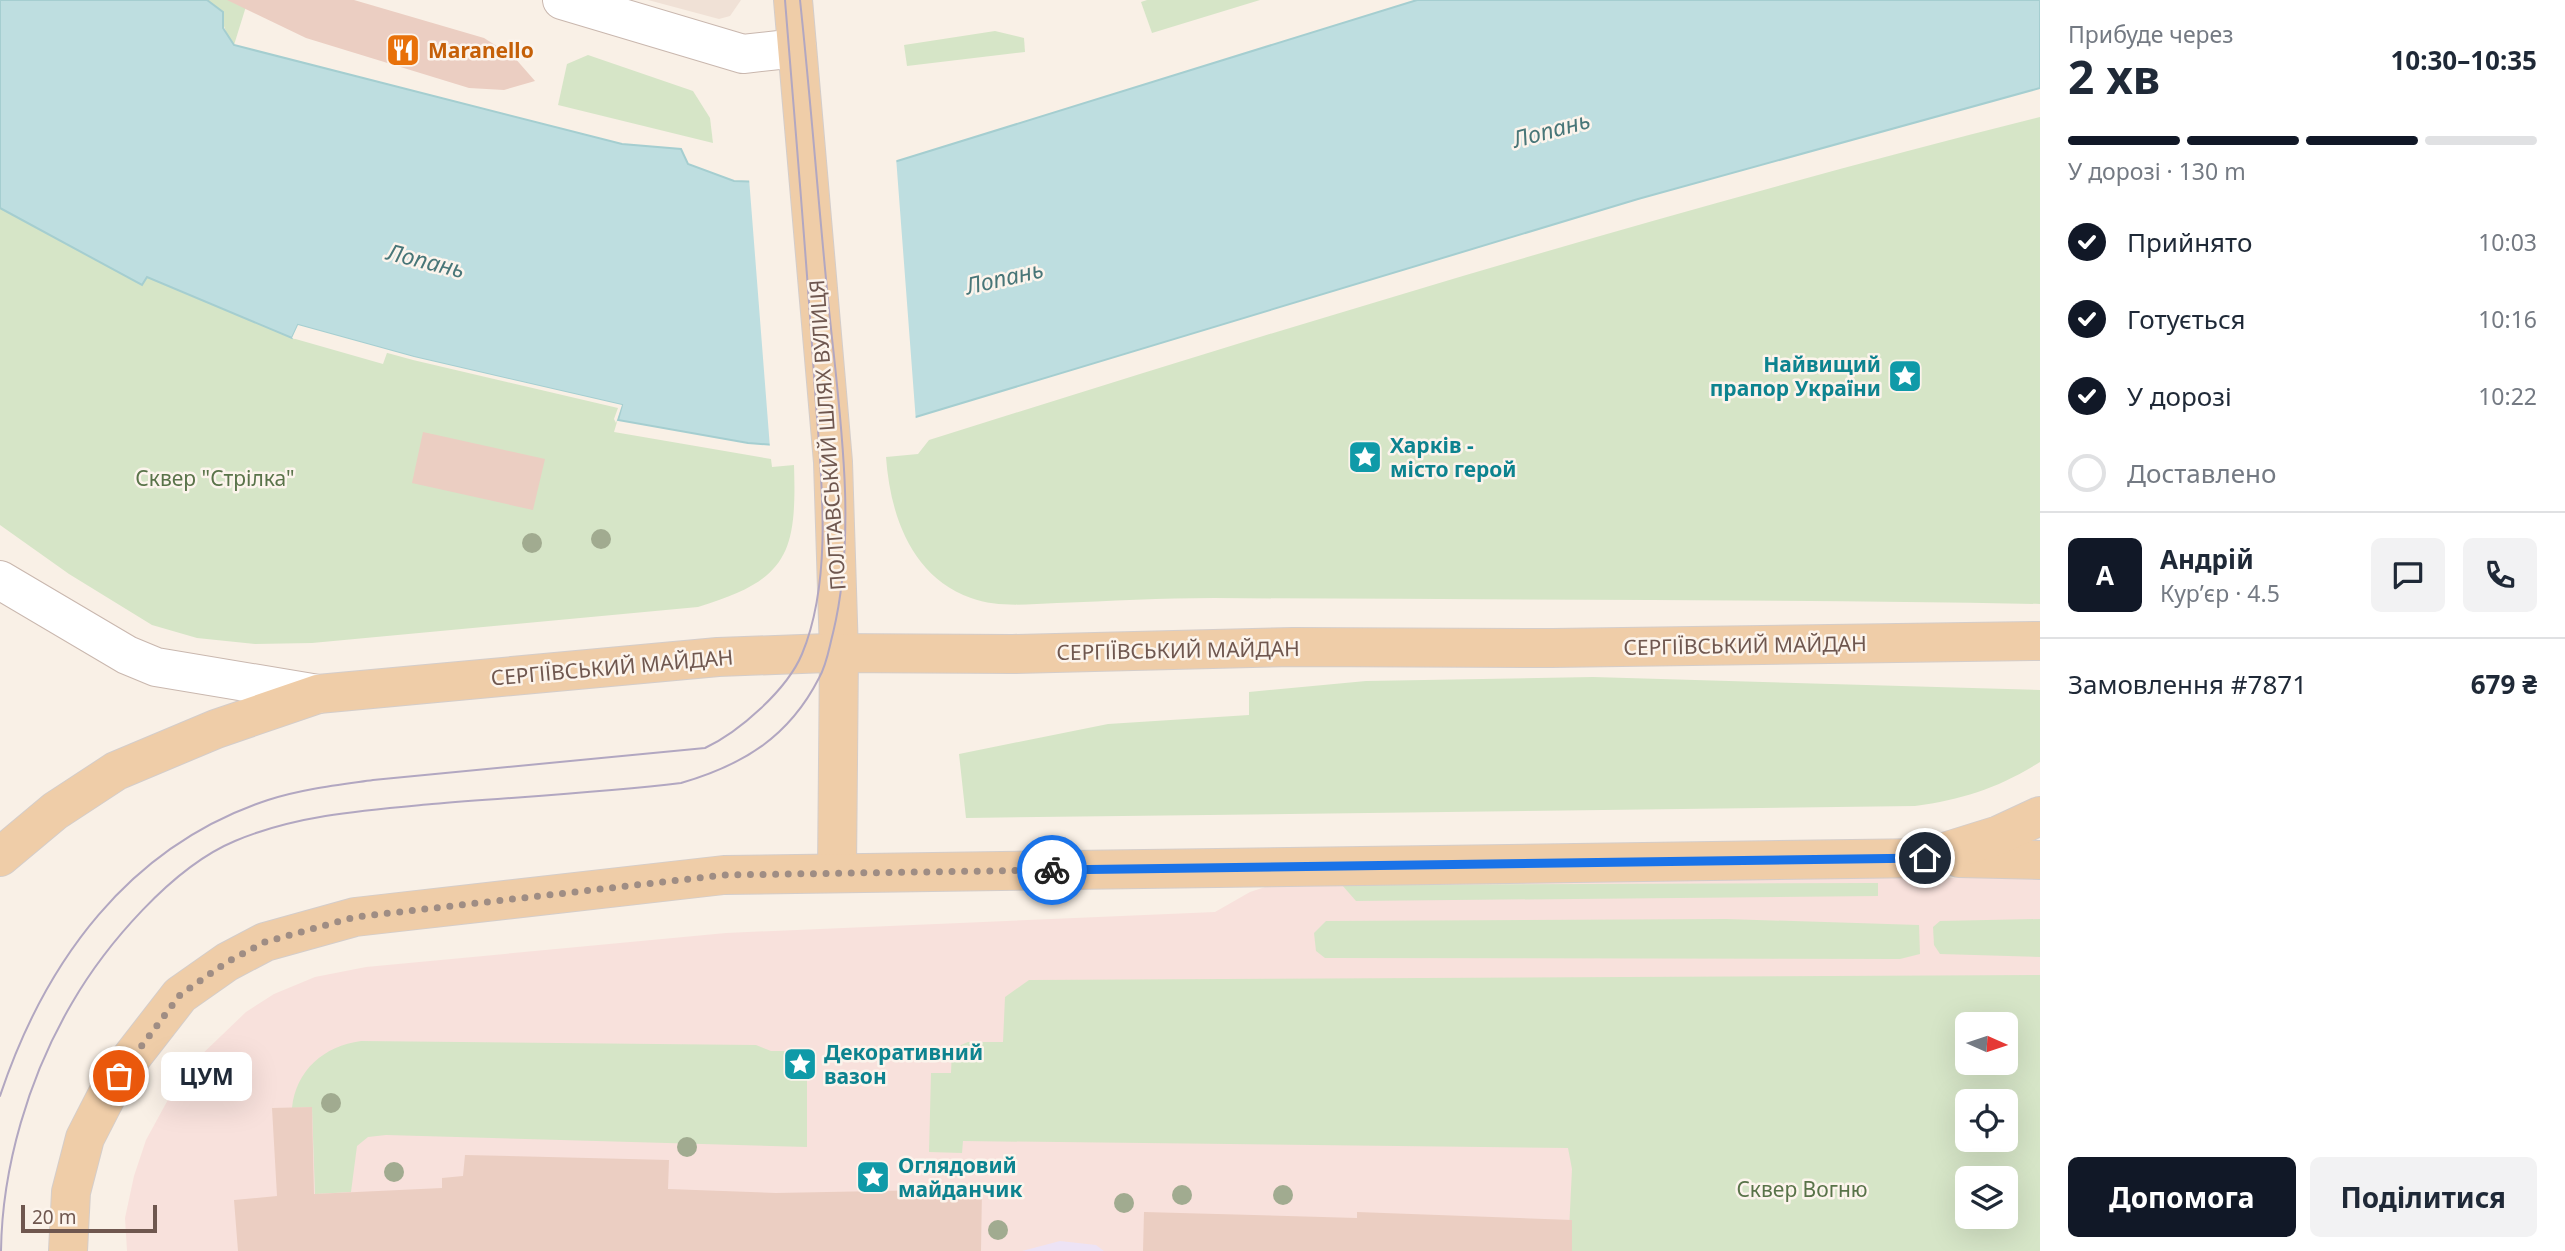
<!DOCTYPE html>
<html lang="uk">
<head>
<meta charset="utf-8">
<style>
  :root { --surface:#fff; --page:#f2f2f3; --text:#1f2937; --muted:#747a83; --line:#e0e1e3; --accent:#111827 }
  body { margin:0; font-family:"Noto Sans",sans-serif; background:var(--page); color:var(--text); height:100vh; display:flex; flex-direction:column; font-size:26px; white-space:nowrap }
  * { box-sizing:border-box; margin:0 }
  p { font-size:23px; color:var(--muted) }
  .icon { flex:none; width:38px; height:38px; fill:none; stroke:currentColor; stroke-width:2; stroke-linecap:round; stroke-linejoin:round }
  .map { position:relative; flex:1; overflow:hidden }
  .drawer { display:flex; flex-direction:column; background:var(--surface); width:525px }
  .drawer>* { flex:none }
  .needle { width:46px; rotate:93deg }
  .buttons { position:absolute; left:1955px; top:1012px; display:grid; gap:14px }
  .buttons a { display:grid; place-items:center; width:63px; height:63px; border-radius:10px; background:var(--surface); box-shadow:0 7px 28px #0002; font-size:35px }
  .scale { position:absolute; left:21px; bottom:18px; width:136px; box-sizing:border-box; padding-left:7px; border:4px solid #6f574f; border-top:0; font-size:19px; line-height:24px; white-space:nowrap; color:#6f574f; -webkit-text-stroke:5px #fcf4ec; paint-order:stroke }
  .pin { position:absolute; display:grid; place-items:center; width:60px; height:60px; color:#fff; margin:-30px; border:4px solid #fff; border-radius:50%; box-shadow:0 2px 7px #0007 }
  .courier { position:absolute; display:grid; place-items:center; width:70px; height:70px; margin:-35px; border:5px solid #1a73e8; border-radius:50%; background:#fff; color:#222; box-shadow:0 2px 9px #0007 }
  .bubble { position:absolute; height:49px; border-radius:10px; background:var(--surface); box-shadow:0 7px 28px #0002; font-size:23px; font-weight:700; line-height:49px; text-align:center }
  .overview em { font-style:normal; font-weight:700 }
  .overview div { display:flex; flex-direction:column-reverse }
  .overview { display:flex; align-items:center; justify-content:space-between; height:119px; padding:0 28px }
  h1 { font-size:46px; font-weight:700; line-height:52px }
  .bar { display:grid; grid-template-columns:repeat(4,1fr); gap:10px 7px; align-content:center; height:84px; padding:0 28px }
  .bar i { height:9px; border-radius:5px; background:var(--line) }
  .bar .current { background:var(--accent) }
  .bar p { grid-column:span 4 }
  .line { display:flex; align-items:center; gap:18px; padding:0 28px; border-top:2px solid var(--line) }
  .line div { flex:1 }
  .round { display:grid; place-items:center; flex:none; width:74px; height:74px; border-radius:10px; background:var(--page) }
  ol { padding:0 28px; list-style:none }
  li { display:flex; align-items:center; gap:21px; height:77px }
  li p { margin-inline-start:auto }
  li .icon { padding:7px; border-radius:50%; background:var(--accent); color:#fff; stroke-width:4 }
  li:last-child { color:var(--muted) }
  li i { width:38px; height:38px; border:4px solid var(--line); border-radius:50% }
  .action { display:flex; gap:14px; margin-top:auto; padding:14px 28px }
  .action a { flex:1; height:80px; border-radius:10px; background:var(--accent); color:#fff; font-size:28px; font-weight:700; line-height:80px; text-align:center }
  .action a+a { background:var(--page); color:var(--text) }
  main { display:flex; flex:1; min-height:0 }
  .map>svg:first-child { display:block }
</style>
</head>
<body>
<main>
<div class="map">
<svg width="2040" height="1251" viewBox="0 0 2040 1251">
  <rect width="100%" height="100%" fill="#f9f0e6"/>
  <path fill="#f0e1d6" d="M 648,0 L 741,0 L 730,16 L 719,19 Z"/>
  <path fill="#f8e1dc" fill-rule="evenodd" d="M 1313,877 L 2040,878 L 2040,1251 L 127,1251 L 125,1218 L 134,1176 L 146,1140 L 170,1096 L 197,1059 L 246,1012 L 274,994 L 315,977 L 366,967 L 726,933 L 1215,912 L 1250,892 L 1283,881 ZM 1967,1024 L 2006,1024 L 2006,1062 L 1967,1062 ZM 1967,1101 L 2006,1101 L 2006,1139 L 1967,1139 ZM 1967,1178 L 2006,1178 L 2006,1216 L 1967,1216 Z"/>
  <path fill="#ede3f5" d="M 1060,1241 L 1096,1245 L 1104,1251 L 987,1251 L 1022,1251 Z"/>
  <g fill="#d6e5c7" fill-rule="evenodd">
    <path d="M 207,0 L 248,0 L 234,45 C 221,31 225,10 207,0 Z"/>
    <path d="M 1147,0 L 1260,0 L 1152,33 L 1141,2 Z"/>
    <path d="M 995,31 L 1024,38 L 1025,52 L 907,66 L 904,45 Z"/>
    <path d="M 588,55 L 693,91 L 710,118 L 713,143 L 558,105 L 567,64 Z"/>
    <path d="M 2040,117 L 2040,604 C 1765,599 1489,600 1214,598 C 1162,598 1110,601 1057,603 C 1029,604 998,608 971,598 C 911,577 890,514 886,457 L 918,454 L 929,440 C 1297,324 1666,211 2040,117 Z"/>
    <path d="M 0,208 L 142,285 L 147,277 L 292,338 L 383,364 L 388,350 L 622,405 L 614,432 L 771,459 L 772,467 L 794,465 C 797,555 787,580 698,607 L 312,643 L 255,644 L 197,638 L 152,625 L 69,574 L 0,525 Z"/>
    <path d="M 1593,677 L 2040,690 L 2040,762 C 1998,788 1964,799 1915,806 L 966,818 L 959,754 L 1108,724 L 1249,715 L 1249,692 L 1366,681 Z"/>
    <path d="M 1878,883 L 1878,896 L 1356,901 L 1342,885 Z"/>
    <path d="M 1726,919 L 1919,925 L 1920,954 L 1900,959 L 1325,958 L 1316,951 L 1314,933 L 1326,921 Z"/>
    <path d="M 2040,919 L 2040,957 L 1940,954 L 1934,945 L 1933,927 L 1940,921 Z"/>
    <path d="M 2040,975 L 2040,1251 L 1568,1251 L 1572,1169 L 1568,1148 L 963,1141 L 962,1153 L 929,1152 L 931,1073 L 951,1073 L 952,1049 L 968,1042 L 1003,1042 L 1005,997 L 1029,980 ZM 1967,1024 L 2006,1024 L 2006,1062 L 1967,1062 ZM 1967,1101 L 2006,1101 L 2006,1139 L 1967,1139 ZM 1967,1178 L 2006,1178 L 2006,1216 L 1967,1216 Z"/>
    <path d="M 361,1041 L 756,1045 L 771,1051 L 785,1051 L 785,1077 L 807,1076 L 807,1147 L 386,1135 L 368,1137 L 357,1146 L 351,1192 L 315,1194 L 312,1107 L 292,1108 C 296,1070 324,1046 361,1041 Z"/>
  </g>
  <path fill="#bedee0" stroke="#a5ced0" stroke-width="2" d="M 0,0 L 207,0 L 223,12 L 223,28 L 234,45 L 622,144 L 681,149 L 688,164 L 734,181 L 823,184 L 1417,0 L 2040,0 L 2040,88 L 1638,199 L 813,448 L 748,443 L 618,420 L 622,405 L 414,357 L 298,325 L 292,338 L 147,277 L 142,285 L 0,208 Z"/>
  <g fill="#f9f0e6">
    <path d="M 896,157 L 916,422 L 813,451 L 770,448 L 749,178 L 823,180 Z"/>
    <path d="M 298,325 L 414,357 L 622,405 L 616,423 L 614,419 L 618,408 L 413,360 L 300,329 L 295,339 L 292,338 Z"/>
  </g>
  <g fill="#ebcec2">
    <path d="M 227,0 L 354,0 L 484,38 L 514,57 L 535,81 L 504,90 L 469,88 L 306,38 Z"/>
    <path d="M 423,432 L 545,459 L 533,510 L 412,483 Z"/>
    <path d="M 312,1107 L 314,1194 L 442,1188 L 442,1178 L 463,1176 L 465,1155 L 669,1160 L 668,1189 L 776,1193 L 982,1189 L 981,1251 L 238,1251 L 234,1200 L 277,1196 L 272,1108 Z"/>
    <path d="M 1144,1212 L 1357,1218 L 1357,1212 L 1572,1220 L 1572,1251 L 1143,1251 Z"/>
  </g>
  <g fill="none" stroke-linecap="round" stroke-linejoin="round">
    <g stroke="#c9b7ae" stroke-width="40">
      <g id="minor">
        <path d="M 562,0 L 743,54 L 797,48"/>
        <path d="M 0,580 L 127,655 L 156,667 L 318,694"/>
      </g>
    </g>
    <g stroke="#d4cdca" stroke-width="40">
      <g id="major">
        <path d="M 793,0 L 833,462 L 839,653 L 837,871"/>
        <path d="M 0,857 L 55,811 L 116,771 L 216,729 L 318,694 L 718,657 L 828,653 L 1013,654 L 1293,647 L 1552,648 L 2040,641"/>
        <path d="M 1959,858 L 2040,860"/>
        <path d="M 68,1251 L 71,1192 L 85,1138 L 107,1095 L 131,1058 L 180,995 L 227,962 L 265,942 L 355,917 L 724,875 L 1925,858 L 1999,835 L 2040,816"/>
      </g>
    </g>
    <use href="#minor" stroke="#fff" stroke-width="38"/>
    <use href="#major" stroke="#efcda8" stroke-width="38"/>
    <g stroke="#b2a7c1" stroke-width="2">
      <path d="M 0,1096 C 45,961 129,846 268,800 C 302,789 338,785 373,780 L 705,748 C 739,732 787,690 802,654 C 836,572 819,461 814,375 C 806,250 795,125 785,0"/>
      <path d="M 1,1251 C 2,1167 29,1076 72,1003 C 105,946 172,867 235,841 C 296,815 367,810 432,804 C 515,797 598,793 681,783 C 743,765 789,737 819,678 C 827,664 829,648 833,633 C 860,522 836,392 826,279 C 817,186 810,93 800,0"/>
    </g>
  </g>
  <g fill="#a1ab90">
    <circle cx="601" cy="539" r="10"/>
    <circle cx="532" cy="543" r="10"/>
    <circle cx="331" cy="1103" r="10"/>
    <circle cx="687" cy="1147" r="10"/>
    <circle cx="394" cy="1172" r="10"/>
    <circle cx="1182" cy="1195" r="10"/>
    <circle cx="1283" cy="1195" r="10"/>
    <circle cx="1124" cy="1203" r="10"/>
    <circle cx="998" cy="1230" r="10"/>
  </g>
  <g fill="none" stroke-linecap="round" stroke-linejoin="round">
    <path stroke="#9f8d84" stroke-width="7" stroke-dasharray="0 12.6" d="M 119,1076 L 180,995 L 227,962 L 265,942 L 355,917 L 724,875 L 1052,870"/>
    <path stroke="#1a73e8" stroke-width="9" d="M 1052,870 L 1925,858"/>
  </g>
  <defs>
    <g id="restaurant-square" transform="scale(1.75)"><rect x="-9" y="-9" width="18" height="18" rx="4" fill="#e8710a" stroke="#fcf4ec"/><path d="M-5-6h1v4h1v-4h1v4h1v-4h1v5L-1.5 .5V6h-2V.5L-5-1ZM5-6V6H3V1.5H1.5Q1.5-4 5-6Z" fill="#fff"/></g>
    <g id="sight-square" transform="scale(1.75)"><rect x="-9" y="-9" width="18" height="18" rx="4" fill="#0f9aa8" stroke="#fcf4ec"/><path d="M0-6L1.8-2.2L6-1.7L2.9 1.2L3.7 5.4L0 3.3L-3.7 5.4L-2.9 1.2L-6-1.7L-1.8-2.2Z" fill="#fff"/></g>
  </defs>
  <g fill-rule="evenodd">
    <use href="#restaurant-square" x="403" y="50"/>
    <use href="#sight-square" x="1905" y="376"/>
    <use href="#sight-square" x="1365" y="457"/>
    <use href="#sight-square" x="800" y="1064"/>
    <use href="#sight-square" x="873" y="1177"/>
  </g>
  <g text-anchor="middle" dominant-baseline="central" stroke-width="5" stroke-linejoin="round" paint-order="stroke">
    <g font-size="21" font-weight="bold" fill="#c56008" stroke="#fcf4ec" text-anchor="start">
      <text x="428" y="50">Maranello</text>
    </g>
    <g font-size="21" font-weight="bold" fill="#0d838f" stroke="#fcf4ec" text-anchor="start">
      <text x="1881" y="364" text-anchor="end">Найвищий<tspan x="1881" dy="24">прапор України</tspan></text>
      <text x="1390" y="445">Харків -<tspan x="1390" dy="24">місто герой</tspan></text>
      <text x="824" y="1052">Декоративний<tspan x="824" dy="24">вазон</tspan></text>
      <text x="898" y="1165">Оглядовий<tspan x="898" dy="24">майданчик</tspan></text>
    </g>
    <g font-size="21" fill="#6f574f" stroke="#fcf4ec">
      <text transform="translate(827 435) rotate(-94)">ПОЛТАВСЬКИЙ ШЛЯХ ВУЛИЦЯ</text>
      <text transform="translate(1745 645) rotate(-1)">СЕРГІЇВСЬКИЙ МАЙДАН</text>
      <text transform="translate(1178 650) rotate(-1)">СЕРГІЇВСЬКИЙ МАЙДАН</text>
      <text transform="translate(612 667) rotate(-5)">СЕРГІЇВСЬКИЙ МАЙДАН</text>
    </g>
    <g font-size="21" fill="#597349" stroke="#fcf4ec">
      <text x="215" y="478">Сквер "Стрілка"</text>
      <text x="1802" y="1189">Сквер Вогню</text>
    </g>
    <g font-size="23" font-style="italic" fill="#487678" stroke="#fcf4ec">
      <text transform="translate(1551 129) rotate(-15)">Лопань</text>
      <text transform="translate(426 260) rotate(14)">Лопань</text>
      <text transform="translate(1004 277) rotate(-13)">Лопань</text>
    </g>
  </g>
</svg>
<div class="buttons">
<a><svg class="needle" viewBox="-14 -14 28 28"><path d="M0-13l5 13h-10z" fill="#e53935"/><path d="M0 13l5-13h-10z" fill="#747a83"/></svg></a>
<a><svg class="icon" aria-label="locate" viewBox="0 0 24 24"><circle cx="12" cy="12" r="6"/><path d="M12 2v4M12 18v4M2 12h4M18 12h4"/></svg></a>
<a><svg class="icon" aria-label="layers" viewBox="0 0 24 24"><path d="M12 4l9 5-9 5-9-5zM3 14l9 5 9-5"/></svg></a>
</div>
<div class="scale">20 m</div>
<div class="pin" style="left:119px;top:1076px;background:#ea580c"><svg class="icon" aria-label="bag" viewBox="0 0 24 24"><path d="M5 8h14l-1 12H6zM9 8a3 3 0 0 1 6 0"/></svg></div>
<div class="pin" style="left:1925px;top:858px;background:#1f2937"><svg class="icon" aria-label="home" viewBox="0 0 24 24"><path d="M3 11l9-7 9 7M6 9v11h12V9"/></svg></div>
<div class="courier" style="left:1052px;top:870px"><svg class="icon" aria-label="bike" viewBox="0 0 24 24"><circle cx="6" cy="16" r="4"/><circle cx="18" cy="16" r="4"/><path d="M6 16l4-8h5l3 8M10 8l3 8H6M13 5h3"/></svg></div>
<div class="bubble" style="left:161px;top:1052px;width:91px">ЦУМ</div>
</div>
<section class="drawer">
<div class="overview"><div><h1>2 хв</h1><p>Прибуде через</p></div><em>10:30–10:35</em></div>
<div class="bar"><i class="current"></i><i class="current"></i><i class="current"></i><i></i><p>У дорозі · 130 m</p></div>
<ol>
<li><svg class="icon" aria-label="check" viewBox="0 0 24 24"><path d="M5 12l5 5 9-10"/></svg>Прийнято<p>10:03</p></li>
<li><svg class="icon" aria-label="check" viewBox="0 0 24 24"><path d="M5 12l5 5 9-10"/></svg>Готується<p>10:16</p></li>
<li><svg class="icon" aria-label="check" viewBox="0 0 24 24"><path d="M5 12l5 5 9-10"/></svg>У дорозі<p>10:22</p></li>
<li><i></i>Доставлено</li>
</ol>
<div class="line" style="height:126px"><b class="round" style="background:var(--accent);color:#fff">А</b><div><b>Андрій</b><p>Кур’єр · 4.5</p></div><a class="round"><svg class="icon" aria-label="chat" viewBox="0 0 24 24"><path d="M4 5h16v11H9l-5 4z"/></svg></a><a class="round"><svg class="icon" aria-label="phone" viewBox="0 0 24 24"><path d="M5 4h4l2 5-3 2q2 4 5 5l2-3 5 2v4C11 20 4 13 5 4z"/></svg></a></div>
<div class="line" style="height:91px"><div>Замовлення #7871</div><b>679 ₴</b></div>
<div class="action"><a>Допомога</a><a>Поділитися</a></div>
</section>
</main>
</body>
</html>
